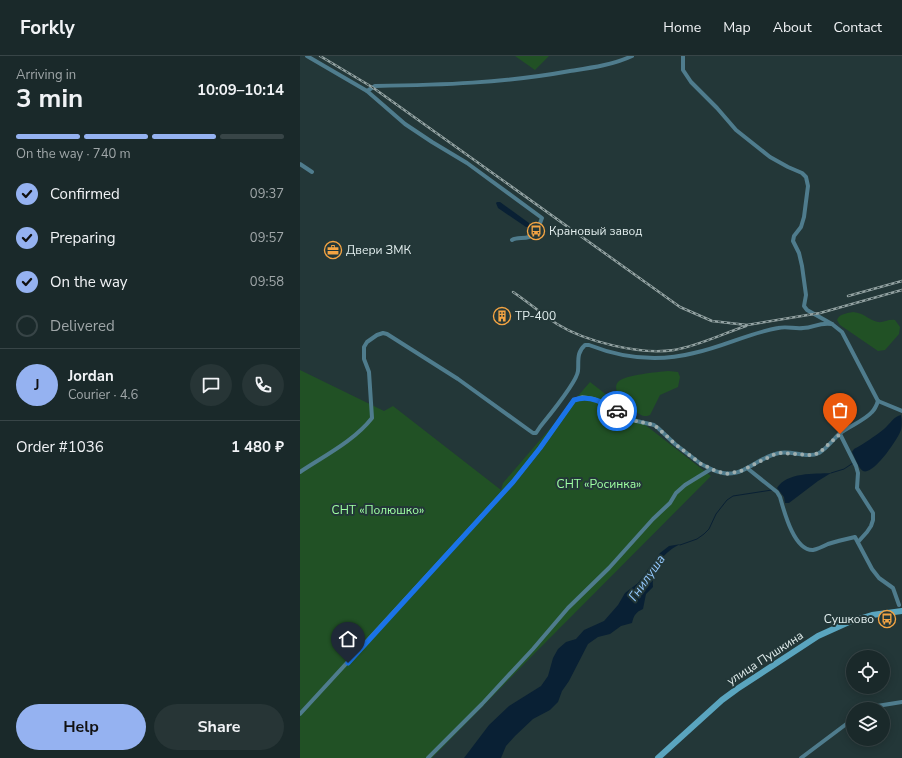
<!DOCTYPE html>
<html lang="en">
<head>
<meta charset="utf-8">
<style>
  :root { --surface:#1a292a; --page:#273536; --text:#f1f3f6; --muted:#9fa6a8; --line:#384547; --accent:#95b2f1 }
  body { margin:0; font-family:"Nunito Sans",sans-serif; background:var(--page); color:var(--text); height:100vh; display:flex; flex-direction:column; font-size:15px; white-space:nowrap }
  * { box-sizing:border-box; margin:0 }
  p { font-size:13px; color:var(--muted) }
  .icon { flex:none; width:22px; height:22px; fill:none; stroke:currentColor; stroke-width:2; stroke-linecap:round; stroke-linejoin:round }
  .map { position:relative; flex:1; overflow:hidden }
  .details { display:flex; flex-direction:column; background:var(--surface); width:300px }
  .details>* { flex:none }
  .fabs { position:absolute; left:546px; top:594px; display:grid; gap:8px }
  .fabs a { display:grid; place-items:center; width:44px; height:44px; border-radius:50%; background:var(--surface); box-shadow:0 2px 10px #0003,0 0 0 1px var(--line); font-size:20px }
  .pin { position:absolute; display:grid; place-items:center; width:34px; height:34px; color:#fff; margin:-41px -17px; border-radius:50% 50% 50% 0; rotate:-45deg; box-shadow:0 0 4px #0007 }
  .pin .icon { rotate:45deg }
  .courier { position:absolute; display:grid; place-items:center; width:40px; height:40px; margin:-20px; border:3px solid #1a73e8; border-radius:50%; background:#fff; color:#222; box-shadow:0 1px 5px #0007 }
  .summary em { font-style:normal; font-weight:700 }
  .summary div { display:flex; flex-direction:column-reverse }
  .summary { display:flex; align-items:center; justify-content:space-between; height:68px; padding:0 16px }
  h1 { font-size:26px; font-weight:700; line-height:30px }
  .bar { display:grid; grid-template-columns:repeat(4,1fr); gap:6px 4px; align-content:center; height:48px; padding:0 16px }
  .bar i { height:5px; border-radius:3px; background:var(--line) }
  .bar .current { background:var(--accent) }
  .bar p { grid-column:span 4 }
  .line { display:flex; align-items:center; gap:10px; padding:0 16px; border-top:1px solid var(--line) }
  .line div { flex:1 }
  .round { display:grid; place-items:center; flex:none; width:42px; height:42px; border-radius:21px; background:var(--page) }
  ol { padding:0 16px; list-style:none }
  li { display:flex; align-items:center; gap:12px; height:44px }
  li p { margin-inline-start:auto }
  li .icon { padding:4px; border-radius:50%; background:var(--accent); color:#111; stroke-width:4 }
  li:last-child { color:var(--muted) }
  li i { width:22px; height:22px; border:2px solid var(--line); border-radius:50% }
  .cta { display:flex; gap:8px; margin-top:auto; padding:8px 16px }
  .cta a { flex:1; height:46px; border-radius:24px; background:var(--accent); color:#111; font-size:16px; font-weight:700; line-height:46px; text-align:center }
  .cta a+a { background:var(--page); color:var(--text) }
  header { display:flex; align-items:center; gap:24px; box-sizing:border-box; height:56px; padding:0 20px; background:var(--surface); border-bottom:1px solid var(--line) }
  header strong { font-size:19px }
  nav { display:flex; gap:22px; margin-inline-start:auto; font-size:14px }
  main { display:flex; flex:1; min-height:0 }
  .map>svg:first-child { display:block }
</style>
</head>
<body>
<header>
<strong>Forkly</strong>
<nav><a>Home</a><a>Map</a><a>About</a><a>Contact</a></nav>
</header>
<main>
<section class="details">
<div class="summary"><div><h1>3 min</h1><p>Arriving in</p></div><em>10:09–10:14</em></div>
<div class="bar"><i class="current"></i><i class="current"></i><i class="current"></i><i></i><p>On the way · 740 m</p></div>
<ol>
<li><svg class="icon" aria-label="check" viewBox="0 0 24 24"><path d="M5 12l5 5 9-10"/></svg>Confirmed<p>09:37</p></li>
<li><svg class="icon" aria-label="check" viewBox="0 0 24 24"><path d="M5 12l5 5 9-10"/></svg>Preparing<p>09:57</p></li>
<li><svg class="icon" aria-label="check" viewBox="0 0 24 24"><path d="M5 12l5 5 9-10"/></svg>On the way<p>09:58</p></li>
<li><i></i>Delivered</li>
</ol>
<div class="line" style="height:72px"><b class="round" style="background:var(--accent);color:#111">J</b><div><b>Jordan</b><p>Courier · 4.6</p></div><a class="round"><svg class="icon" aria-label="chat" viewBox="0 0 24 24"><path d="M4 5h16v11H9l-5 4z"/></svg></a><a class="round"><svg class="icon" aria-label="phone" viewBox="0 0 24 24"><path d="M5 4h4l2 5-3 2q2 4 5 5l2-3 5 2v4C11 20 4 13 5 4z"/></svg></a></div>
<div class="line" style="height:52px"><div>Order #1036</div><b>1 480 ₽</b></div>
<div class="cta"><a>Help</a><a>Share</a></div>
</section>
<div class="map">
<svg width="602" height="702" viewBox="0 0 602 702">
  <rect width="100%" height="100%" fill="#233738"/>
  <g fill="#215125">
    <path d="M 215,0 L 249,0 L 235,14 Z"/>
    <path d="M 553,256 C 565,257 568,264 578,266 C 583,267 588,263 595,264 L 600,271 L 599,278 L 585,294 L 578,295 L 540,269 L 537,264 C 539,258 547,257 553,256 Z"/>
    <path d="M 0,314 L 84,355 L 93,350 L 201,434 L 203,427 L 290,326 L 411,420 L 231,601 L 132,702 L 0,702 Z"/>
    <path d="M 368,315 L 378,316 L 380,321 L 378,331 L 360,339 L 350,359 C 348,360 347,360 344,360 C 335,358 307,335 319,325 C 326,319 357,316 368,315 Z"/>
  </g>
  <g fill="#092034">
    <path d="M 197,146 L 200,146 L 229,167 L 229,171 L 226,171 L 198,152 L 196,147 Z"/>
    <path d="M 601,359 C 602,363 602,370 601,374 C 598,383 573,420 563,415 C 558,412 555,401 552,396 L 554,393 C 564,388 575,380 584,373 C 590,368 594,360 601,359 Z"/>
    <path d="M 531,417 L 518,425 L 489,447 L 485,447 L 484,441 L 477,432 C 487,416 514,418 531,417 Z"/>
    <path d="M 381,488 C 364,495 351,512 353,531 L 346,538 L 343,553 C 336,556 334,559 332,567 L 321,570 L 310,578 L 298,581 L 288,588 L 269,625 L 262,635 L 258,646 L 250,654 L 233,663 L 215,680 L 206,690 L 201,702 L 164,702 L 189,669 L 209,650 L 241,630 L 248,620 L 253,602 L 258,593 L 266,586 L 276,583 L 284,574 L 304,565 L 318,549 L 325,537 L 338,527 L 360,497 L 369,490 Z"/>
  </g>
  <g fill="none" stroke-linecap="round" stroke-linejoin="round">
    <g stroke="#092034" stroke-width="1">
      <path d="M 531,417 L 544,413 L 553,407"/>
      <path d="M 380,489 L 397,483 L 404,478 L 409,473 L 416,458 L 427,444 L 433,440 L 472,434"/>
    </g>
    <g stroke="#4f7c8d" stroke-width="4">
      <path d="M 7,0 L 67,35 L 105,68 L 132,86 L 167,107 L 242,162 C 239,169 237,179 229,181 C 223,183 217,181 212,184"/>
      <path d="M 383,0 L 383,14 L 391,26 L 417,52 L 436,74 L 470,101 L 488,111 L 502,117 L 506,121 L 508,130 L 504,161 L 501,171 L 494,180 L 493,185 L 499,197 L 502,210 L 506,239 L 504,250 L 507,254 L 532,268 L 542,276 L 578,345"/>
      <path d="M 67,35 L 75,30 C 140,29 205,27 270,15 C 290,12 313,9 332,0"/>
      <path d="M 0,108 L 12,116"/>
      <path d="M 578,345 L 602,355"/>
      <path d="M 540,378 L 556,410 L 558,417 L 557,432 L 573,457 L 573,464 L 571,470 L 567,476 L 558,486"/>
      <path d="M 447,412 L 477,436 L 480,441 C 484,455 494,495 513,494 C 518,493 524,490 528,488 C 537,485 546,483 555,481 L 572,513 L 579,522 L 593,532 L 599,549"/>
      <path d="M 0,416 C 24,400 54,385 72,362 L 69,316 L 64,303 L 64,291 L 67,286 L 77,279 L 83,277 L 87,278 L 158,323 L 233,377 L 236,377 L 240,371 C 248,361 277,326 278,315 C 279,305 276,297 285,289 L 289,289 C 322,302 359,306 394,297 C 423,291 449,277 478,272 C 487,270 494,273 503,272 C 514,272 518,266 532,268"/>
      <path d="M 567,653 L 577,650 L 602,646"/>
      <path d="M 0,658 L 213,426 L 240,392 L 274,344 L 282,341 L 294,343 L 332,364 L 354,369 L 358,372 L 375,388 L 401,408 L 411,413"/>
      <path d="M 128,702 L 182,648 L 233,593 L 268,552 L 309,512 L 353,463 L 370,447 L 376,437 L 385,429 L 411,413 C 441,428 453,402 479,397 C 492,394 507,403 519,397 C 526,393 533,384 539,378 C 549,370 564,365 572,356 C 575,353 577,348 578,345"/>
      <path d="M 501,702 L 553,663"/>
    </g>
    <path stroke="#5aa5bf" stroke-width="6" d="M 358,702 L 422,644 L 437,633 L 518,580 L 549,566 L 572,559 L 602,555"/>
    <g stroke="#93a2a2" stroke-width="2.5">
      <g id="rail">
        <path d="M 20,0 L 72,31 L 380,251 L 412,265 L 447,269 L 520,257 L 602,234"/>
        <path d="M 213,236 C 228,246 242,258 257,268 C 286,286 340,299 374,294 C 398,290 422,278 446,270"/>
        <path d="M 548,240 L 602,225"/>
      </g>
    </g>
    <use href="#rail" stroke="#233738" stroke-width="1" stroke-dasharray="3" stroke-linecap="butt"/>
  </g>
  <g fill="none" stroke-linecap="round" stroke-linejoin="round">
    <path stroke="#9faeae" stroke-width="4" stroke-dasharray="0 7.2" d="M 317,355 L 332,364 L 354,369 L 358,372 L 375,388 L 401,408 L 416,415 L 426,418 L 441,415 L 473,399 L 480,397 L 511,399 L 519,397 L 540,378"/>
    <path stroke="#1a73e8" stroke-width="5" d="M 48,607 L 213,426 L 240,392 L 274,344 C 290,339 303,346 317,355"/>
  </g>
  <defs>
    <g id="bus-ring" transform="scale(0.9)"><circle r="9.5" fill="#233738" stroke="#f4a443" stroke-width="1.5"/><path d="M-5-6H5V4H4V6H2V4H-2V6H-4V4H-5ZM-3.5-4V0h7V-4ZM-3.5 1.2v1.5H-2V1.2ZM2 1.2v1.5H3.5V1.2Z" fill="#f4a443"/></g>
    <g id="office-ring" transform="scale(0.9)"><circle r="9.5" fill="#233738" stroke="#f4a443" stroke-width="1.5"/><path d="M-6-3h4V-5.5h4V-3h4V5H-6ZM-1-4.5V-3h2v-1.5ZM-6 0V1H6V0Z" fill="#f4a443"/></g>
    <g id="building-ring" transform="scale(0.9)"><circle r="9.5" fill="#233738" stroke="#f4a443" stroke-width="1.5"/><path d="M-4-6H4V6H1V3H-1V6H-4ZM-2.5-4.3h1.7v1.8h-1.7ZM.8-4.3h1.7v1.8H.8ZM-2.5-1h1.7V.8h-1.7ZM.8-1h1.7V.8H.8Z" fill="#f4a443"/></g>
  </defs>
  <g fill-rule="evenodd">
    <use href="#bus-ring" x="236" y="175"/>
    <use href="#office-ring" x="33" y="194"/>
    <use href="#building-ring" x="202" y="260"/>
    <use href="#bus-ring" x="587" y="563"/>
  </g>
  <g text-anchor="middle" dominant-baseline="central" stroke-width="4" stroke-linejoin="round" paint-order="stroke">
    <g font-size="12" fill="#e2eeee" stroke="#233738" text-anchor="start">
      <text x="249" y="175">Крановый завод</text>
      <text x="46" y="194">Двери ЗМК</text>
      <text x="215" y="260">ТР-400</text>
      <text x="574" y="563" text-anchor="end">Сушково</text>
    </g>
    <g font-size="12" fill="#9fffa3" stroke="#233738">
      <text x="299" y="428">СНТ «Росинка»</text>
      <text x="78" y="454">СНТ «Полюшко»</text>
    </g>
    <g font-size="12" fill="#e2eeee" stroke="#233738">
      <text transform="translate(465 602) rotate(-33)">улица Пушкина</text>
    </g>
    <g font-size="13" font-style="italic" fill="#93c7fb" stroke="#233738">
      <text transform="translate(347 522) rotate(-55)">Гнилуша</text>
    </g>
  </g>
</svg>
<div class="fabs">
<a><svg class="icon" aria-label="locate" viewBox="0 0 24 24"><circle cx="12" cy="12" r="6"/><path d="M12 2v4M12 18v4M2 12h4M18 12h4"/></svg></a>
<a><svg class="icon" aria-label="layers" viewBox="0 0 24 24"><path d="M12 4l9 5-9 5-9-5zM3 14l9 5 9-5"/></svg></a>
</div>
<div class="pin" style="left:540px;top:378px;background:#ea580c"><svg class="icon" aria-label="bag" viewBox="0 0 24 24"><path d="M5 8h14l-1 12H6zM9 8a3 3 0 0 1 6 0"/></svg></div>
<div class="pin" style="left:48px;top:607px;background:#1f2937"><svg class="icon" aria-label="home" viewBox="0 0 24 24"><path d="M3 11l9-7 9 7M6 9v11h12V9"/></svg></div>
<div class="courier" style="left:317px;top:355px"><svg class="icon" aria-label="car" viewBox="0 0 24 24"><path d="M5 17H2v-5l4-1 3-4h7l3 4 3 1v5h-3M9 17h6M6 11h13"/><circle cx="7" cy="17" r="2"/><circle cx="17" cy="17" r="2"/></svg></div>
</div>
</main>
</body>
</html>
